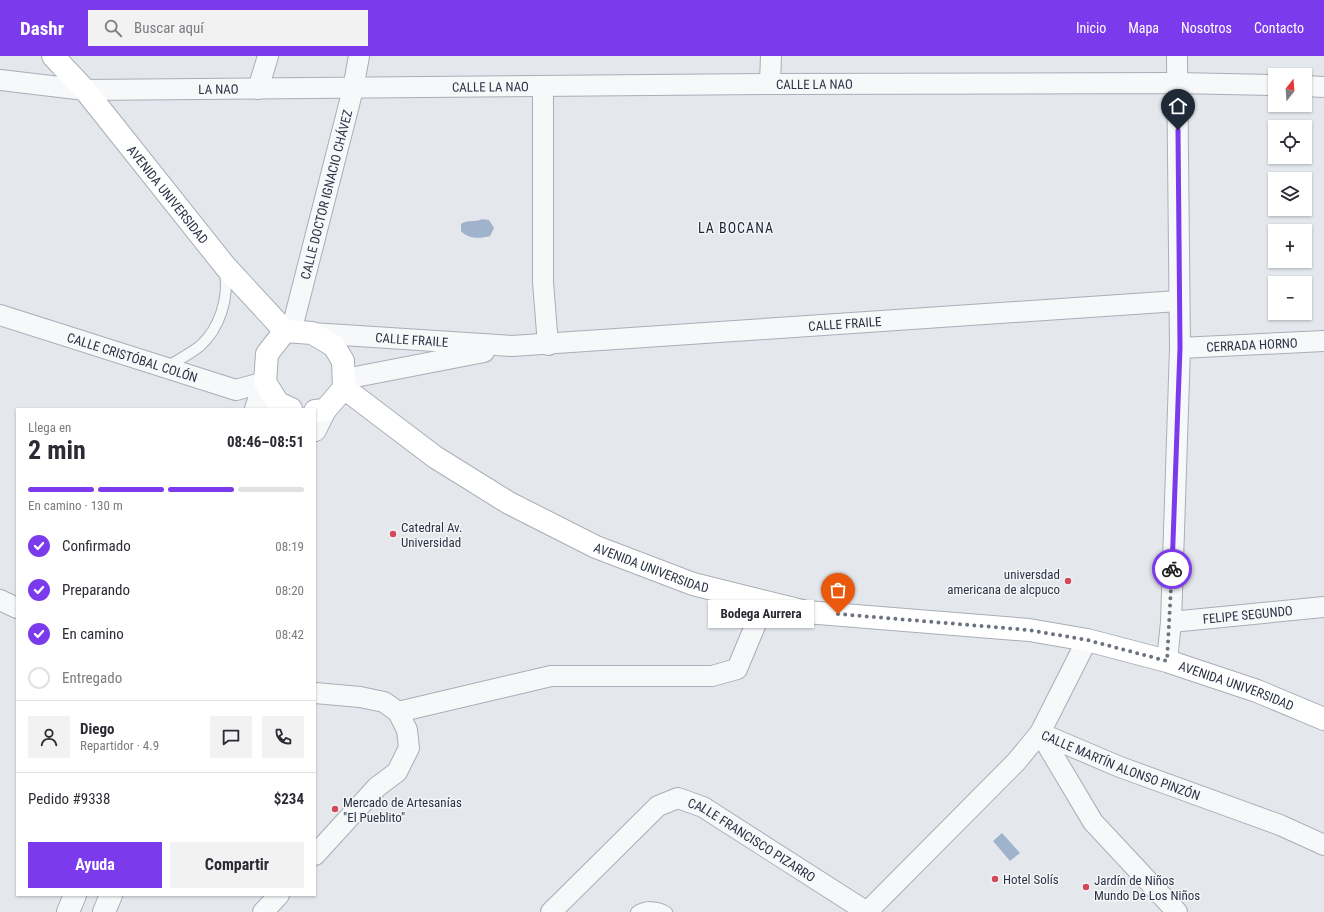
<!DOCTYPE html>
<html lang="es">
<head>
<meta charset="utf-8">
<style>
  :root { --surface:#fff; --page:#f2f2f3; --text:#2b2b33; --muted:#7c7c81; --line:#e1e1e2; --accent:#7c3aed }
  body { margin:0; font-family:"Roboto Condensed",sans-serif; background:var(--page); color:var(--text); height:100vh; display:flex; flex-direction:column; font-size:15px; white-space:nowrap }
  * { box-sizing:border-box; margin:0 }
  p { font-size:13px; color:var(--muted) }
  .icon { flex:none; width:22px; height:22px; fill:none; stroke:currentColor; stroke-width:2; stroke-linecap:round; stroke-linejoin:round }
  .map { position:relative; flex:1; overflow:hidden }
  .panel { position:absolute; left:16px; top:352px; width:300px; height:488px; display:flex; flex-direction:column; background:var(--surface); border-radius:0px; box-shadow:0 1px 3px #0004 }
  .panel>* { flex:none }
  .needle { width:26px; rotate:17deg }
  .controls { position:absolute; left:1268px; top:12px; display:grid; gap:8px }
  .controls a { display:grid; place-items:center; width:44px; height:44px; border-radius:0px; background:var(--surface); box-shadow:0 1px 3px #0004; font-size:20px }
  .pin { position:absolute; display:grid; place-items:center; width:34px; height:34px; color:#fff; margin:-41px -17px; border-radius:50% 50% 50% 0; rotate:-45deg; box-shadow:0 0 4px #0007 }
  .pin .icon { rotate:45deg }
  .courier { position:absolute; display:grid; place-items:center; width:40px; height:40px; margin:-20px; border:3px solid #7c3aed; border-radius:50%; background:#fff; color:#222; box-shadow:0 1px 5px #0007 }
  .bubble { position:absolute; height:28px; border-radius:0px; background:var(--surface); box-shadow:0 1px 3px #0004; font-size:13px; font-weight:700; line-height:28px; text-align:center }
  .headline em { font-style:normal; font-weight:700 }
  .headline div { display:flex; flex-direction:column-reverse }
  .headline { display:flex; align-items:center; justify-content:space-between; height:68px; padding:0 12px }
  h1 { font-size:26px; font-weight:700; line-height:30px }
  .bar { display:grid; grid-template-columns:repeat(4,1fr); gap:6px 4px; align-content:center; height:48px; padding:0 12px }
  .bar i { height:5px; border-radius:3px; background:var(--line) }
  .bar .selected { background:var(--accent) }
  .bar p { grid-column:span 4 }
  .line { display:flex; align-items:center; gap:10px; padding:0 12px; border-top:1px solid var(--line) }
  .line div { flex:1 }
  .round { display:grid; place-items:center; flex:none; width:42px; height:42px; border-radius:0px; background:var(--page) }
  ol { padding:0 12px; list-style:none }
  li { display:flex; align-items:center; gap:12px; height:44px }
  li p { margin-inline-start:auto }
  li .icon { padding:4px; border-radius:50%; background:var(--accent); color:#fff; stroke-width:4 }
  li:last-child { color:var(--muted) }
  li i { width:22px; height:22px; border:2px solid var(--line); border-radius:50% }
  .button { display:flex; gap:8px; margin-top:auto; padding:8px 12px }
  .button a { flex:1; height:46px; border-radius:0px; background:var(--accent); color:#fff; font-size:16px; font-weight:700; line-height:46px; text-align:center }
  .button a+a { background:var(--page); color:var(--text) }
  header { display:flex; align-items:center; gap:24px; box-sizing:border-box; height:56px; padding:0 20px; background:var(--accent); color:#fff }
  header strong { font-size:19px }
  nav { display:flex; gap:22px; margin-inline-start:auto; font-size:14px }
  .search { width:280px; height:36px; background:var(--page); display:flex; align-items:center; gap:10px; box-sizing:border-box; padding:0 14px; border-radius:0px; color:var(--muted); font-size:15px }
  .map>svg:first-child { display:block }
</style>
</head>
<body>
<header>
<strong>Dashr</strong>
<div class="search"><svg class="icon" aria-label="search" viewBox="0 0 24 24"><circle cx="10" cy="10" r="6"/><path d="M15 15l6 6"/></svg>Buscar aquí</div>
<nav><a>Inicio</a><a>Mapa</a><a>Nosotros</a><a>Contacto</a></nav>
</header>
<div class="map">
<svg width="1324" height="856" viewBox="0 0 1324 856">
  <rect width="100%" height="100%" fill="#e4e7ec"/>
  <g fill="#9fb4cc">
    <path d="M 482,163 L 489,164 L 494,172 L 490,180 C 480,183 468,183 461,175 L 461,168 C 468,163 474,167 482,163 Z"/>
    <path d="M 1002,777 L 1020,797 L 1010,805 L 993,785 Z"/>
  </g>
  <g fill="none" stroke-linecap="round" stroke-linejoin="round">
    <g stroke="#a9aeb7" stroke-width="12">
      <g id="service">
        <path d="M 165,312 C 176,305 190,298 200,290 C 220,272 229,242 225,216"/>
        <path d="M 636,856 C 645,849 658,850 667,856"/>
      </g>
    </g>
    <g stroke="#a9aeb7" stroke-width="22">
      <g id="minor">
        <path id="s1" d="M 0,24 L 85,34 L 770,28 L 1177,27 L 1275,29"/>
        <path d="M 770,28 L 771,0"/>
        <path d="M 1305,30 L 1324,31"/>
        <path d="M 543,31 L 543,226 L 548,289"/>
        <path d="M 258,33 L 268,0"/>
        <path id="s2" d="M 0,259 L 236,334 L 265,326"/>
        <path id="s3" d="M 291,276 L 353,33 L 359,0"/>
        <path id="s4" d="M 312,277 L 512,290 L 1178,245"/>
        <path id="s5" d="M 1180,292 L 1324,285"/>
        <path d="M 345,323 L 484,296"/>
        <path d="M 0,544 L 17,552"/>
        <path id="s6" d="M 1171,566 L 1324,551"/>
        <path d="M 1167,605 L 1171,566 L 1180,292 L 1177,0"/>
        <path d="M 315,637 L 360,641 L 384,646 L 398,656 L 407,674 L 409,692 L 397,716 L 377,731 L 315,799"/>
        <path d="M 398,656 L 551,620 L 712,620 L 737,613 L 765,546"/>
        <path id="s7" d="M 1040,677 L 1120,711 L 1280,769 L 1324,789"/>
        <path d="M 1040,677 L 1093,766 L 1177,856"/>
        <path d="M 263,856 L 279,839"/>
        <path id="s8" d="M 551,856 L 658,750 L 678,742 L 703,751 L 867,856"/>
        <path d="M 867,856 L 1016,706 L 1040,677 L 1087,584"/>
      </g>
    </g>
    <g stroke="#a9aeb7" stroke-width="24">
      <g id="tertiary">
        <path d="M 256,353 L 265,326"/>
        <path d="M 315,374 L 325,354"/>
        <path d="M 68,856 L 75,839"/>
        <path d="M 104,856 L 111,839"/>
      </g>
    </g>
    <g stroke="#a9aeb7" stroke-width="24">
      <g id="secondary">
        <path id="s9" d="M 53,0 L 85,34 L 225,210 L 285,275 L 312,277 L 334,290 L 343,305 L 344,332 L 325,354 L 315,355"/>
        <path d="M 285,275 L 267,298 L 265,326 L 278,347 L 291,353"/>
        <path id="s10" d="M 344,332 L 435,401 L 509,447 L 596,491 L 693,528 L 806,556 L 1029,574 L 1087,584 L 1167,605 L 1257,635 L 1324,663"/>
      </g>
    </g>
    <use href="#service" stroke="#f7f8fa" stroke-width="10"/>
    <use href="#minor" stroke="#f7f8fa" stroke-width="20"/>
    <use href="#tertiary" stroke="#f7f8fa" stroke-width="22"/>
    <use href="#secondary" stroke="#fff" stroke-width="22"/>
  </g>
  <g fill="none" stroke-linecap="round" stroke-linejoin="round">
    <path stroke="#6c737f" stroke-width="4" stroke-dasharray="0 7.2" d="M 838,558 L 1029,574 L 1087,584 L 1167,605 L 1172,513"/>
    <path stroke="#7c3aed" stroke-width="5" d="M 1172,513 L 1180,292 L 1178,74"/>
  </g>
  <g fill="#d1495b" stroke="#f4f6f9" stroke-width="1.5">
    <circle cx="393" cy="478" r="4"/>
    <circle cx="1068" cy="525" r="4"/>
    <circle cx="335" cy="753" r="4"/>
    <circle cx="995" cy="823" r="4"/>
    <circle cx="1086" cy="831" r="4"/>
  </g>
  <g text-anchor="middle" dominant-baseline="central" stroke-width="3" stroke-linejoin="round" paint-order="stroke">
    <g font-size="13" fill="#2b3445" stroke="#f4f6f9">
      <text stroke="none"><textPath href="#s1" startOffset="815">CALLE LA NAO</textPath></text>
      <text stroke="none"><textPath href="#s1" startOffset="491">CALLE LA NAO</textPath></text>
      <text stroke="none"><textPath href="#s1" startOffset="219">LA NAO</textPath></text>
      <text stroke="none"><textPath href="#s3" startOffset="142">CALLE DOCTOR IGNACIO CHÁVEZ</textPath></text>
      <text stroke="none"><textPath href="#s9" startOffset="180">AVENIDA UNIVERSIDAD</textPath></text>
      <text stroke="none"><textPath href="#s4" startOffset="534">CALLE FRAILE</textPath></text>
      <text stroke="none"><textPath href="#s4" startOffset="100">CALLE FRAILE</textPath></text>
      <text stroke="none"><textPath href="#s5" startOffset="72">CERRADA HORNO</textPath></text>
      <text stroke="none"><textPath href="#s2" startOffset="139">CALLE CRISTÓBAL COLÓN</textPath></text>
      <text stroke="none"><textPath href="#s10" startOffset="358">AVENIDA UNIVERSIDAD</textPath></text>
      <text stroke="none"><textPath href="#s6" startOffset="77">FELIPE SEGUNDO</textPath></text>
      <text stroke="none"><textPath href="#s10" startOffset="958">AVENIDA UNIVERSIDAD</textPath></text>
      <text stroke="none"><textPath href="#s7" startOffset="87">CALLE MARTÍN ALONSO PINZÓN</textPath></text>
      <text stroke="none"><textPath href="#s8" startOffset="257">CALLE FRANCISCO PIZARRO</textPath></text>
    </g>
    <g font-size="13" fill="#2b3445" stroke="#f4f6f9" text-anchor="start">
      <text x="401" y="471">Catedral Av.<tspan x="401" dy="15">Universidad</tspan></text>
      <text x="1060" y="518" text-anchor="end">universdad<tspan x="1060" dy="15">americana de alcpuco</tspan></text>
      <text x="343" y="746">Mercado de Artesanías<tspan x="343" dy="15">"El Pueblito"</tspan></text>
      <text x="1003" y="823">Hotel Solís</text>
      <text x="1094" y="824">Jardín de Niños<tspan x="1094" dy="15">Mundo De Los Niños</tspan></text>
    </g>
    <g font-size="14" letter-spacing="1" fill="#1d2536" stroke="#f4f6f9">
      <text x="736" y="172">LA BOCANA</text>
    </g>
  </g>
</svg>
<div class="controls">
<a><svg class="needle" viewBox="-14 -14 28 28"><path d="M0-13l5 13h-10z" fill="#e53935"/><path d="M0 13l5-13h-10z" fill="#7c7c81"/></svg></a>
<a><svg class="icon" aria-label="locate" viewBox="0 0 24 24"><circle cx="12" cy="12" r="6"/><path d="M12 2v4M12 18v4M2 12h4M18 12h4"/></svg></a>
<a><svg class="icon" aria-label="layers" viewBox="0 0 24 24"><path d="M12 4l9 5-9 5-9-5zM3 14l9 5 9-5"/></svg></a>
<a>+</a>
<a>−</a>
</div>
<div class="pin" style="left:838px;top:558px;background:#ea580c"><svg class="icon" aria-label="bag" viewBox="0 0 24 24"><path d="M5 8h14l-1 12H6zM9 8a3 3 0 0 1 6 0"/></svg></div>
<div class="pin" style="left:1178px;top:74px;background:#1f2937"><svg class="icon" aria-label="home" viewBox="0 0 24 24"><path d="M3 11l9-7 9 7M6 9v11h12V9"/></svg></div>
<div class="courier" style="left:1172px;top:513px"><svg class="icon" aria-label="bike" viewBox="0 0 24 24"><circle cx="6" cy="16" r="4"/><circle cx="18" cy="16" r="4"/><path d="M6 16l4-8h5l3 8M10 8l3 8H6M13 5h3"/></svg></div>
<div class="bubble" style="left:708px;top:544px;width:106px">Bodega Aurrera</div>
<section class="panel">
<div class="headline"><div><h1>2 min</h1><p>Llega en</p></div><em>08:46–08:51</em></div>
<div class="bar"><i class="selected"></i><i class="selected"></i><i class="selected"></i><i></i><p>En camino · 130 m</p></div>
<ol>
<li><svg class="icon" aria-label="check" viewBox="0 0 24 24"><path d="M5 12l5 5 9-10"/></svg>Confirmado<p>08:19</p></li>
<li><svg class="icon" aria-label="check" viewBox="0 0 24 24"><path d="M5 12l5 5 9-10"/></svg>Preparando<p>08:20</p></li>
<li><svg class="icon" aria-label="check" viewBox="0 0 24 24"><path d="M5 12l5 5 9-10"/></svg>En camino<p>08:42</p></li>
<li><i></i>Entregado</li>
</ol>
<div class="line" style="height:72px"><a class="round"><svg class="icon" aria-label="person" viewBox="0 0 24 24"><circle cx="12" cy="8" r="4"/><path d="M4 21q1-7 8-7t8 7"/></svg></a><div><b>Diego</b><p>Repartidor · 4.9</p></div><a class="round"><svg class="icon" aria-label="chat" viewBox="0 0 24 24"><path d="M4 5h16v11H9l-5 4z"/></svg></a><a class="round"><svg class="icon" aria-label="phone" viewBox="0 0 24 24"><path d="M5 4h4l2 5-3 2q2 4 5 5l2-3 5 2v4C11 20 4 13 5 4z"/></svg></a></div>
<div class="line" style="height:52px"><div>Pedido #9338</div><b>$234</b></div>
<div class="button"><a>Ayuda</a><a>Compartir</a></div>
</section>
</div>
</body>
</html>
